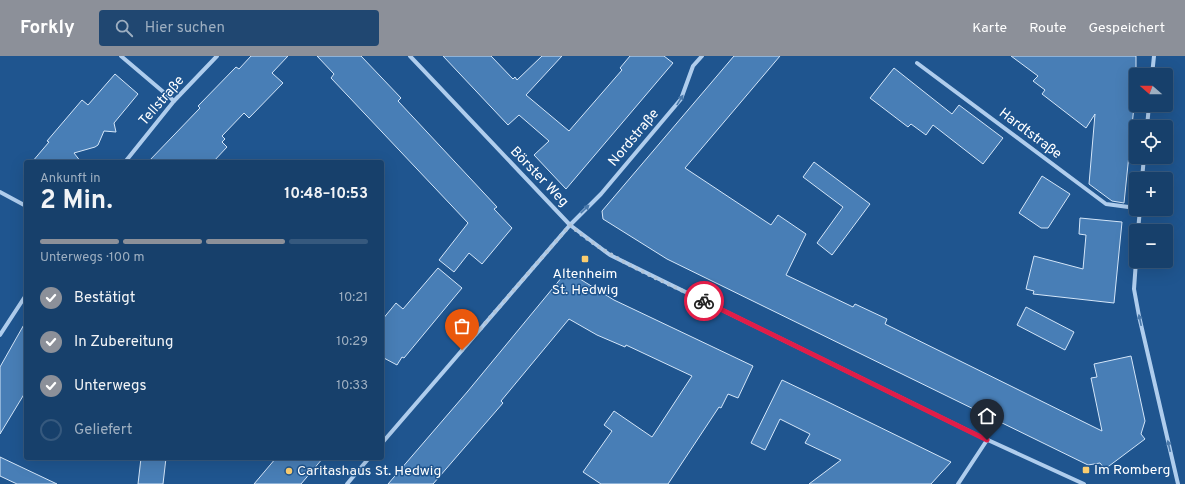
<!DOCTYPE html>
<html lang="de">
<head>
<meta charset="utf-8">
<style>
  :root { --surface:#17406b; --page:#204771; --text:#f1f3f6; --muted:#9eafc1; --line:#36597e; --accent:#8c9099 }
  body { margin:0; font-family:Overpass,sans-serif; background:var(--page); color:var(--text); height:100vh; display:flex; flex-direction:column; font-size:15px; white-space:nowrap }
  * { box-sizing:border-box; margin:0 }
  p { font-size:13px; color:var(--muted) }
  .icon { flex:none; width:22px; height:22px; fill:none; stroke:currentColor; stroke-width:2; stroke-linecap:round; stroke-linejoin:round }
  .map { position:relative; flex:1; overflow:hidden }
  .sheet { position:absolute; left:24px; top:104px; width:360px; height:300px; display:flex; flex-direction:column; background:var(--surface); border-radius:4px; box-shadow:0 4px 16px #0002,0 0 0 1px var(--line) }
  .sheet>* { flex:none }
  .needle { width:26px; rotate:290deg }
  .fabs { position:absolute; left:1129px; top:12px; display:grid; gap:8px }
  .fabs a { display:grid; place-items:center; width:44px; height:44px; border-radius:4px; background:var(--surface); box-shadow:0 4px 16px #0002,0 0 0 1px var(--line); font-size:20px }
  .pin { position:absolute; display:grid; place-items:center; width:34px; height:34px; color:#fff; margin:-41px -17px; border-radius:50% 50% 50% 0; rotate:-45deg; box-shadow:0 0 4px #0007 }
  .pin .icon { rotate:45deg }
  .courier { position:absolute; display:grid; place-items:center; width:40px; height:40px; margin:-20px; border:3px solid #e11d48; border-radius:50%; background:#fff; color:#222; box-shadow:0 1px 5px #0007 }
  .overview em { font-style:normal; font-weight:700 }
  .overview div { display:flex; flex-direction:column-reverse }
  .overview { display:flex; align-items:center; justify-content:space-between; height:68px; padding:0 16px }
  h1 { font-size:26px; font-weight:700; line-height:30px }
  .bar { display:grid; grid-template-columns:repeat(4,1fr); gap:6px 4px; align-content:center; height:48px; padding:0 16px }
  .bar i { height:5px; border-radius:3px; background:var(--line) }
  .bar .current { background:var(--accent) }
  .bar p { grid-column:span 4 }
  ol { padding:0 16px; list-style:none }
  li { display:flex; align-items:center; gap:12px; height:44px }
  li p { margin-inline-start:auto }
  li .icon { padding:4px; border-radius:50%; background:var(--accent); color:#fff; stroke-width:4 }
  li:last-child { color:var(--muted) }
  li i { width:22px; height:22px; border:2px solid var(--line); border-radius:50% }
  header { display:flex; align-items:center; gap:24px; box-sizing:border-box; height:56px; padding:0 20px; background:var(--accent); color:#fff }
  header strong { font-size:19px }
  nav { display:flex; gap:22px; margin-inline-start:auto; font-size:14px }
  .search { width:280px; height:36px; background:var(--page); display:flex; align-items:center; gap:10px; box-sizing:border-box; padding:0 14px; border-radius:4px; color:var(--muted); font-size:15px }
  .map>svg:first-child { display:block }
</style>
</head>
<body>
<header>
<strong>Forkly</strong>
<div class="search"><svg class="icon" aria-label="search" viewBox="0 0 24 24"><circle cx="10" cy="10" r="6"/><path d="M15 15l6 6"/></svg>Hier suchen</div>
<nav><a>Karte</a><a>Route</a><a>Gespeichert</a></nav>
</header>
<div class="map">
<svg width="1185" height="428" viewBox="0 0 1185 428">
  <rect width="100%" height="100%" fill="#1f558f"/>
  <g fill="#487eb6" stroke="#d4e6f9">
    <path d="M 251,0 L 288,0 L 272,17 L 283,27 L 249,62 L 244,57 L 222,80 L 225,83 L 222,86 L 227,91 L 213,106 L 148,106 L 200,52 L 198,50 L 236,11 L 239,13 Z"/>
    <path d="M 317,0 L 361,0 L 401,42 L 398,45 L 497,151 L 494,153 L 512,172 L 482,208 L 469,197 L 454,216 L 439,204 L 468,167 L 331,22 L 334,18 Z"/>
    <path d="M 443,0 L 491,0 L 513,23 L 515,21 L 517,24 L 542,0 L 562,0 L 526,39 L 569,75 L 622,14 L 620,12 L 630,0 L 664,0 L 673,7 L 566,133 L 534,99 L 549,85 L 519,59 L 508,69 Z"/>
    <path d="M 734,0 L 780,0 L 685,112 L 771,169 L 778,159 L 806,178 L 786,219 L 853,251 L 855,248 L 887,263 L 885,268 L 1102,375 L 1091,322 L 1097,321 L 1094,308 L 1131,300 L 1145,365 L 1141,378 L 1145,383 L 1105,413 L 1100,407 L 1088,409 L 667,203 L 603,163 L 602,155 Z"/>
    <path d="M 1011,0 L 1136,0 L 1136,31 L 1124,147 L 1112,145 L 1089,128 L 1095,58 L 1086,72 L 1042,38 L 1045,34 L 1033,25 L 1038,20 Z"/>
    <path d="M 894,12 L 952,58 L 959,49 L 1003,82 L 983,108 L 933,69 L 926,79 L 911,68 L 908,71 L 870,42 Z"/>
    <path d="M 115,18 L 138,38 L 114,67 L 116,76 L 104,75 L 98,89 L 95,91 L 74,97 L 81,106 L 32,106 L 49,86 L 47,85 L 82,44 L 88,49 Z"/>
    <path d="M 814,106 L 870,148 L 832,199 L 817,187 L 843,151 L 803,121 Z"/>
    <path d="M 1042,120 L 1070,138 L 1048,172 L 1041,172 L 1019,157 Z"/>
    <path d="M 1080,162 L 1122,166 L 1114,247 L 1033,238 L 1034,235 L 1026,233 L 1034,200 L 1083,213 L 1086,179 L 1079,178 Z"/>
    <path d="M 438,212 L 462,232 L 404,302 L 402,301 L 397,309 L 382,301 L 382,264 L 396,247 L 403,253 Z"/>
    <path d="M 567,215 L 614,244 L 753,310 L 738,342 L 728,338 L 721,352 L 719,351 L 668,428 L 601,428 L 583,416 L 612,375 L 604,369 L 614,355 L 652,381 L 692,320 L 626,289 L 625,291 L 597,279 L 569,263 L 501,345 L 503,347 L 433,428 L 388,428 L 468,335 Z"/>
    <path d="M 1026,251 L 1074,276 L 1065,294 L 1017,269 Z"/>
    <path d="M 26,265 L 26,335 L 0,378 L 0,311 Z"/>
    <path d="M 782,324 L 826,345 L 951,406 L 931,428 L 809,428 L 841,404 L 805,387 L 810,378 L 780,363 L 765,394 L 751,387 Z"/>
    <path d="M 0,401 L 57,428 L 17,428 L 0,420 Z"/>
    <path d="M 141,402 L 166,402 L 163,428 L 138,428 Z"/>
    <path d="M 276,402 L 323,402 L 301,428 L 254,428 Z"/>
  </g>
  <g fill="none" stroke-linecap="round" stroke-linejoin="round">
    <g stroke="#afcded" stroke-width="4">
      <path d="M 121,0 L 174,45"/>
      <path d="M 410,0 L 570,169 L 610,199 L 977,379 L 1084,428"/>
      <path d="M 917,7 L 1106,148 L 1136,152"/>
      <path d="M 1152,19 L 1154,0"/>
      <path d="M 1147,71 L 1149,49"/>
      <path d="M 125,106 L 174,45 L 217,0"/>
      <path d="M 1142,123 L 1144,101"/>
      <path d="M 0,136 L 26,150"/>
      <path d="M 1138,175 L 1140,153"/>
      <path d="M 1136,205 L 1134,233 L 1139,260 L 1178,428"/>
      <path d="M 0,279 L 26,239"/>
      <path d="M 382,387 L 570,169 L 601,138 L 681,43 L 693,10 L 702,0"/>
      <path d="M 347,428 L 369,402"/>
      <path d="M 958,428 L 987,384"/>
    </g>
  </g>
  <defs><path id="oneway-solid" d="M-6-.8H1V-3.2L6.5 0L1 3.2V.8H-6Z"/></defs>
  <g fill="#4a79ab">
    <use href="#oneway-solid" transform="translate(680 44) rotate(-58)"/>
    <use href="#oneway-solid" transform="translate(585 153) rotate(-44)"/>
    <use href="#oneway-solid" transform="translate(1140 264) rotate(-102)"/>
    <use href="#oneway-solid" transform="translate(1169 390) rotate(-103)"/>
  </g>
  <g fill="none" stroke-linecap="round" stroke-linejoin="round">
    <path stroke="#b1c4d8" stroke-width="4" stroke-dasharray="0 7.2" d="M 462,294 L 570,169 C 609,203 658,223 704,245"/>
    <path stroke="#e11d48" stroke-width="5" d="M 704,245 L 987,384"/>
  </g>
  <g fill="#fbcd6f" stroke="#1f558f" stroke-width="1.5">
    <rect x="581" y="199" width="8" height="8" rx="2"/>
    <rect x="1082" y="410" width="8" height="8" rx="2"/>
    <circle cx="289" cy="415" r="4"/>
  </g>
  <g text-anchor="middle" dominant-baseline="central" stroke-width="3" stroke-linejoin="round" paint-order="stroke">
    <g font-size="14" fill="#fff" stroke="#1f558f">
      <text transform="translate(162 45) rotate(-49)">Tellstraße</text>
      <text transform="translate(1030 78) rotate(37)">Hardtstraße</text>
      <text transform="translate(634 82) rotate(-50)">Nordstraße</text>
      <text transform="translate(539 121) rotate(46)">Börster Weg</text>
    </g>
    <g font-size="14" fill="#fff" stroke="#1f558f" text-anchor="start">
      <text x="585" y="218" text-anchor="middle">Altenheim<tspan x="585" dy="16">St. Hedwig</tspan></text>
      <text x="1094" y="414">Im Romberg</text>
      <text x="297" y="415">Caritashaus St. Hedwig</text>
    </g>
  </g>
</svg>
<div class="fabs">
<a><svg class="needle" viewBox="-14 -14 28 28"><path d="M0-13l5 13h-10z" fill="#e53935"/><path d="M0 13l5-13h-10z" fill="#9eafc1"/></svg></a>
<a><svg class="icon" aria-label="locate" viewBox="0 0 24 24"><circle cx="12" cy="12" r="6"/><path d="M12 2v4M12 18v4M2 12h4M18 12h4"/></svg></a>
<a>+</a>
<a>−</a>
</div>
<div class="pin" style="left:462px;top:294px;background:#ea580c"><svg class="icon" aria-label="bag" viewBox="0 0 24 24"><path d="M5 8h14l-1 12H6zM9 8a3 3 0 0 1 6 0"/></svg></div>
<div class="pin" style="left:987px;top:384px;background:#1f2937"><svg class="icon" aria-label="home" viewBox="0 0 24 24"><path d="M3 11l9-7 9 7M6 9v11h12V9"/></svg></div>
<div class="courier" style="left:704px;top:245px"><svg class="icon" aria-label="bike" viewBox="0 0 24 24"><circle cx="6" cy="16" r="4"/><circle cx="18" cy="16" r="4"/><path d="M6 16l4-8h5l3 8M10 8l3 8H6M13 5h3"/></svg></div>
<section class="sheet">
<div class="overview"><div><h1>2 Min.</h1><p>Ankunft in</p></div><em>10:48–10:53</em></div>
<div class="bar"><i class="current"></i><i class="current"></i><i class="current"></i><i></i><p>Unterwegs · 100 m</p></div>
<ol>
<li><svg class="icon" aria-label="check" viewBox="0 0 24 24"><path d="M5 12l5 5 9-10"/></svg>Bestätigt<p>10:21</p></li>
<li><svg class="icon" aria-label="check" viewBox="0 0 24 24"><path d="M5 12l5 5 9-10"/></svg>In Zubereitung<p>10:29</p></li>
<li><svg class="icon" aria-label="check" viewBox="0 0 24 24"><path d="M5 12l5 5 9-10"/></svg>Unterwegs<p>10:33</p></li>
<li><i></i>Geliefert</li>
</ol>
</section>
</div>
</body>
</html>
